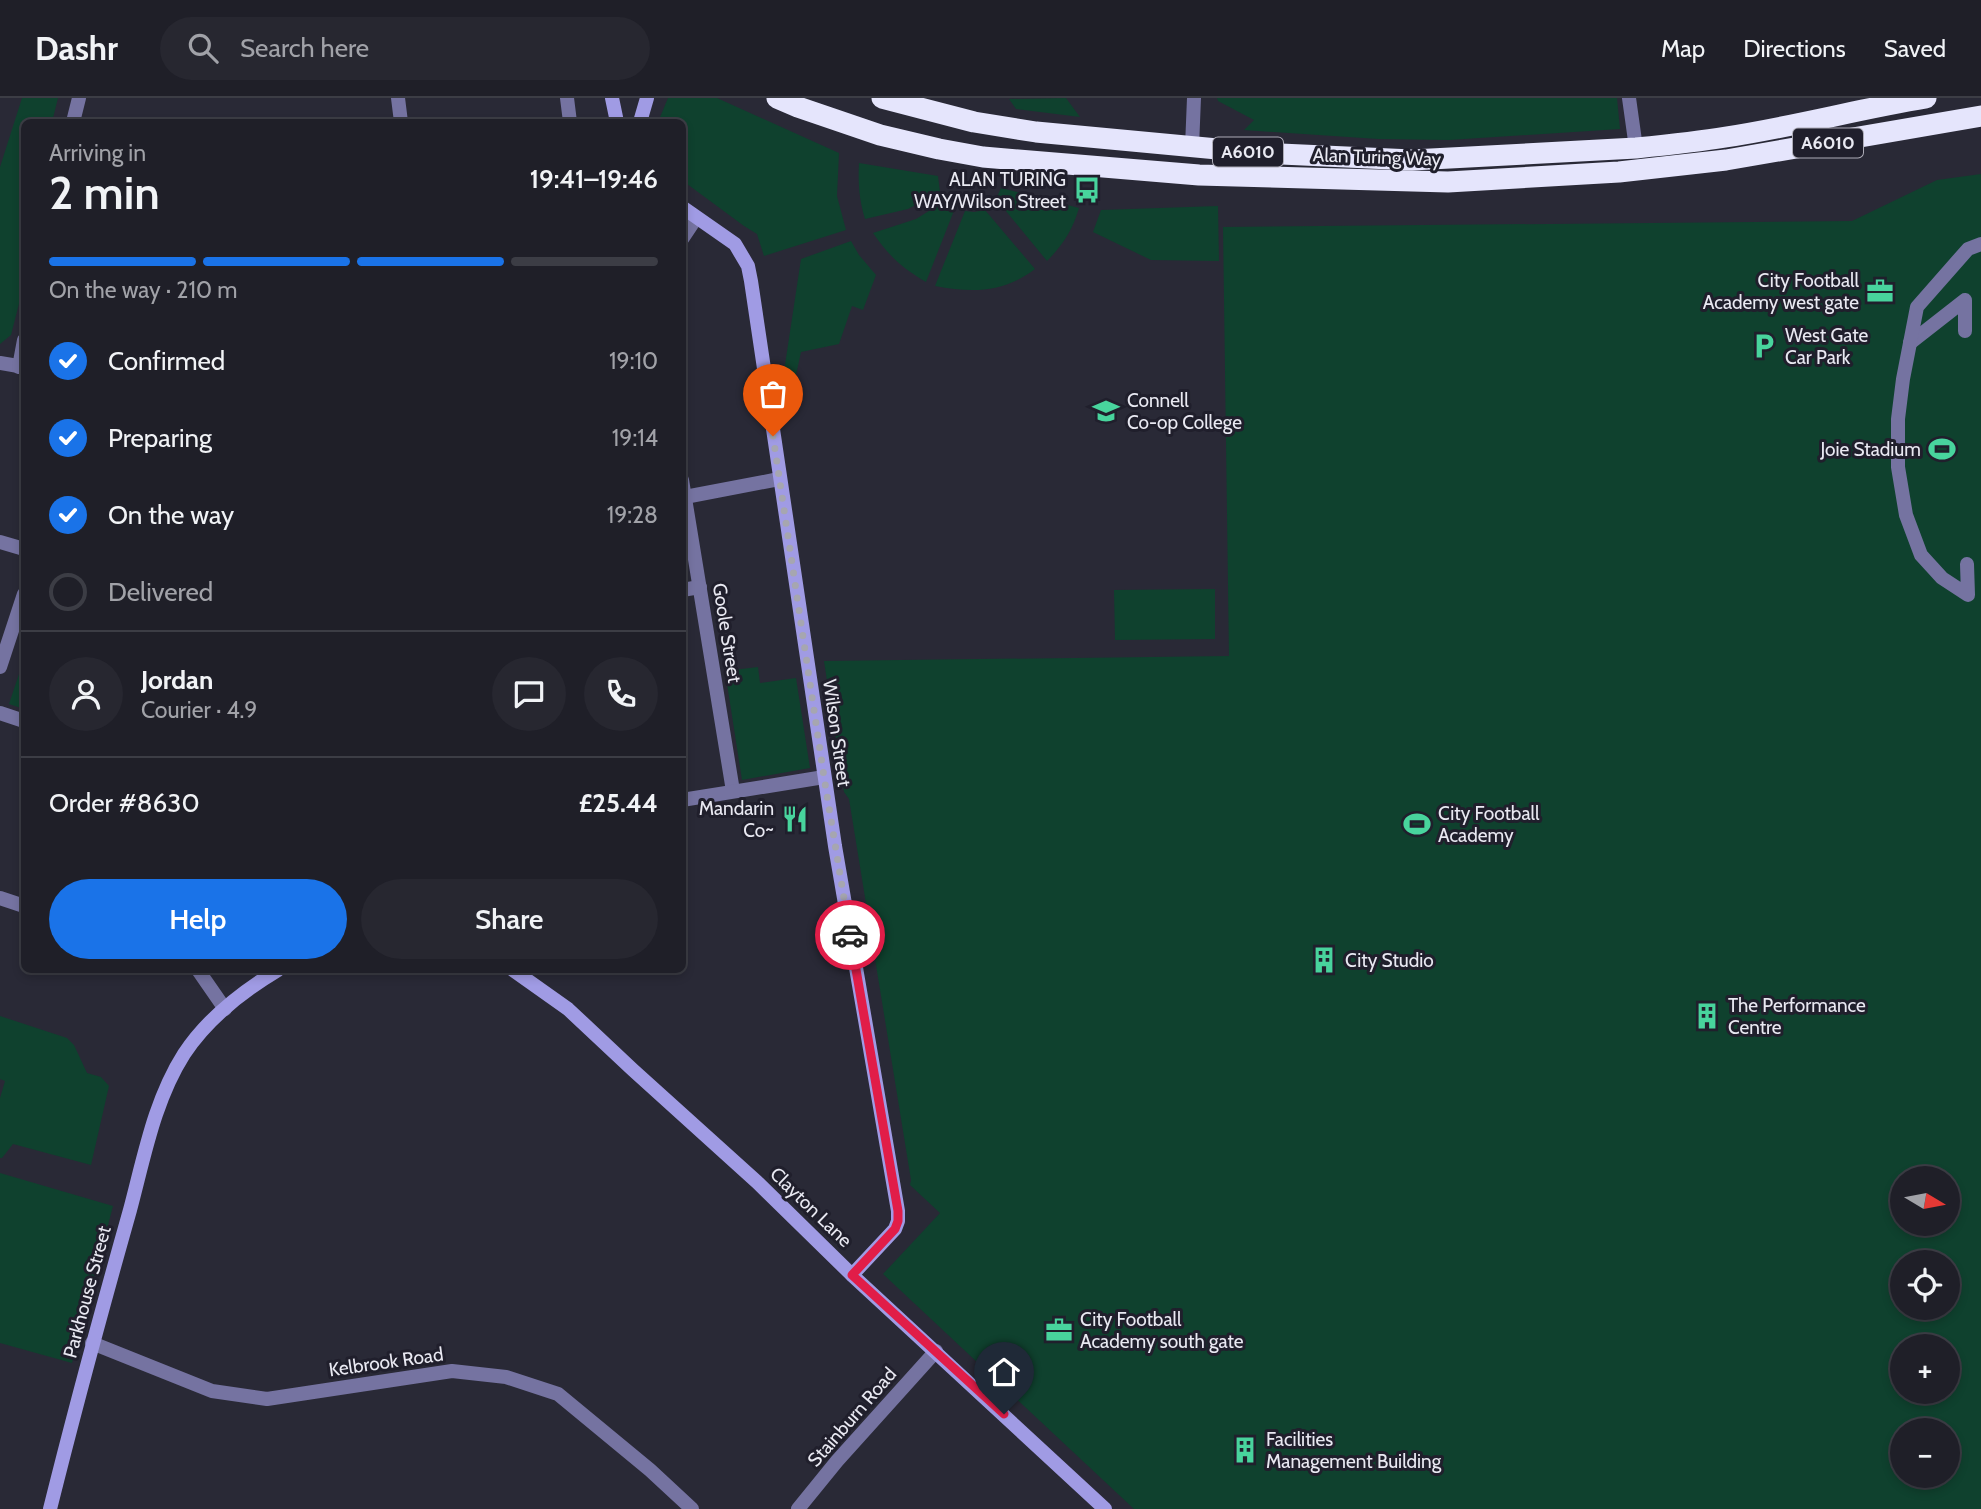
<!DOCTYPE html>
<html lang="en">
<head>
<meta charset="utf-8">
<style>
  :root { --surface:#1f1f28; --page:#272730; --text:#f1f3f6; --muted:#a1a2a8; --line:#3c3d45; --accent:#1a73e8 }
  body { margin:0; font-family:Cabin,sans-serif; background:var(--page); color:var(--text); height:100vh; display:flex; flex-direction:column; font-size:26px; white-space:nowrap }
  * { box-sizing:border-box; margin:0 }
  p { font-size:23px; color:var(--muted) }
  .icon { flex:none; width:38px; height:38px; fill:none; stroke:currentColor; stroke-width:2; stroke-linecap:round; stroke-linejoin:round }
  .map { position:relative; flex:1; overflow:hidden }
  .side { position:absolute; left:21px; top:21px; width:665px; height:854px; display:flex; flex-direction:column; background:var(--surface); border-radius:10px; box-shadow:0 4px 10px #0003,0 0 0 2px var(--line) }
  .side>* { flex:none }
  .needle { width:46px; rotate:100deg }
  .buttons { position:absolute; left:1890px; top:1068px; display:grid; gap:14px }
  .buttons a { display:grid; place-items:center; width:70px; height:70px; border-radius:50%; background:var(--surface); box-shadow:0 4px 10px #0003,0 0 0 2px var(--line); font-size:35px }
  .pin { position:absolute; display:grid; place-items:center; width:60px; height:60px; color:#fff; margin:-72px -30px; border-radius:50% 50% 50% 0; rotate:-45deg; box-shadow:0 0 7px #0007 }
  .pin .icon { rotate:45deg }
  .courier { position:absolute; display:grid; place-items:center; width:70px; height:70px; margin:-35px; border:5px solid #e11d48; border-radius:50%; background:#fff; color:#222; box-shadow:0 2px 9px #0007 }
  .summary em { font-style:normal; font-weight:600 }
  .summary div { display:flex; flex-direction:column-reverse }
  .summary { display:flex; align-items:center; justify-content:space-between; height:119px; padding:0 28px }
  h1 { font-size:46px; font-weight:600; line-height:52px }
  .bar { display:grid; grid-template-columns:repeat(4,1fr); gap:10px 7px; align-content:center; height:84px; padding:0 28px }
  .bar i { height:9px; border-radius:5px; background:var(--line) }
  .bar .current { background:var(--accent) }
  .bar p { grid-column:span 4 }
  .line { display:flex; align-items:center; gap:18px; padding:0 28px; border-top:2px solid var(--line) }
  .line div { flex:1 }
  .round { display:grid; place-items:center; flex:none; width:74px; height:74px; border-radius:37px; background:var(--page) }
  ol { padding:0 28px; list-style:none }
  li { display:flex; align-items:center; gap:21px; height:77px }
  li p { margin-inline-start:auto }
  li .icon { padding:7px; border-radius:50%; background:var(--accent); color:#fff; stroke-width:4 }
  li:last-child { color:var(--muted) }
  li i { width:38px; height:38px; border:4px solid var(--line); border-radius:50% }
  .primary-button { display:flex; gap:14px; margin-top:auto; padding:14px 28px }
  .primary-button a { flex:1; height:80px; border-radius:42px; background:var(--accent); color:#fff; font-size:28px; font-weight:600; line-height:80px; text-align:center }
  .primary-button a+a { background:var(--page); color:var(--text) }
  header { display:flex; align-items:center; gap:42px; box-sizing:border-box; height:98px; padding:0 35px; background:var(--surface); border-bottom:2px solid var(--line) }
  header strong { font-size:33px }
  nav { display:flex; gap:38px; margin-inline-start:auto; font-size:24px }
  .search { width:490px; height:63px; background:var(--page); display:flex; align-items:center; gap:18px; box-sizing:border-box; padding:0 24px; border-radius:38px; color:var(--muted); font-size:26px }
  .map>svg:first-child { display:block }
</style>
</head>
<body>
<header>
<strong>Dashr</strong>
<div class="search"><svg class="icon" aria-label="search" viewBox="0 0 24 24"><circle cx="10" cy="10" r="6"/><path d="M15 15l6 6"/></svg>Search here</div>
<nav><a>Map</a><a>Directions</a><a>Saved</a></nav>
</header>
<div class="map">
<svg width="1981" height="1411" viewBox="0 0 1981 1411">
  <rect width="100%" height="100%" fill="#292936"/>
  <g fill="#0f412e" fill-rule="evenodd">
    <path d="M 22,0 L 58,0 L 52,24 L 24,24 L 24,186 L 11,237 L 0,246 L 0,69 Z"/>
    <path d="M 668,0 L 717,0 L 839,55 L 837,98 L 846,132 L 764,158 L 757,136 L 744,128 L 683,83 L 682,24 L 658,24 Z"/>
    <path d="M 1066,0 L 1080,19 L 1016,11 L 1009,1 Z"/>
    <path d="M 1217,0 L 1617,0 L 1620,31 L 1449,42 L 1378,41 L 1244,32 L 1254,22 L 1218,3 Z"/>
    <path d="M 859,65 L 938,78 L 940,94 L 908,111 L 865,121 C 859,102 858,85 859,65 Z"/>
    <path d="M 1981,76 L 1981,1411 L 1134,1411 L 883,1176 L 940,1115 L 910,1087 L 911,1082 L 849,701 L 844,694 L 824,563 L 1229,558 L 1223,129 L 1852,123 L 1937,82 ZM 1902,1080 L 1948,1080 L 1948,1125 L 1902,1125 ZM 1902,1164 L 1948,1164 L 1948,1209 L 1902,1209 ZM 1902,1248 L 1948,1248 L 1948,1293 L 1902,1293 ZM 1902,1332 L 1948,1332 L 1948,1377 L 1902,1377 Z"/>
    <path d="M 1001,90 L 1079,110 C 1073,131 1063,147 1047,163 L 996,101 Z"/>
    <path d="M 945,103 L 955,110 L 926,184 C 902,170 889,158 873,135 L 916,121 Z"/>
    <path d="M 1218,108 L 1219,163 L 1151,162 L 1093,134 L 1101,112 Z"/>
    <path d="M 985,112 L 1035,171 C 1003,195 973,195 935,188 L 965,113 L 974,114 Z"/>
    <path d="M 851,143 L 859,157 L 876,177 L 863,212 L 852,208 L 839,246 L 801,254 L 787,318 L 783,280 L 801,161 Z"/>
    <path d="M 1215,491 L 1215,541 L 1115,542 L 1114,492 Z"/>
    <path d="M 22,567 L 24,567 L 24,611 L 9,606 Z"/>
    <path d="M 758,569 L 760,585 L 796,580 L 810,670 L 742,682 L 725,573 Z"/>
    <path d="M 0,918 L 67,940 L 74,947 L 87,975 L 101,979 L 109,988 L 91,1067 L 13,1046 L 2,1060 L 0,1060 L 0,1000 L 5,983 L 0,981 Z"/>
    <path d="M 0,1075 L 113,1108 L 72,1265 L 0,1245 Z"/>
  </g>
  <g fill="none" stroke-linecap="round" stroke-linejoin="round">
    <g stroke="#7573a1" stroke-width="14">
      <path d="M 398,0 L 401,24"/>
      <path d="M 567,0 L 570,24"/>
      <path d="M 1629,0 L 1636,50"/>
      <path d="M 73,24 L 79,0"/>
      <path d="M 1192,49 L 1194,0"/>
      <path d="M 682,141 L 696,120"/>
      <path d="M 1910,245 L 1965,202 L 1965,233"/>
      <path d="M 0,265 L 24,269"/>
      <path d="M 19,269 L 24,242"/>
      <path d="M 682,382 L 733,693"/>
      <path d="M 685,399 L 779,381"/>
      <path d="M 0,444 L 24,451"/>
      <path d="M 1967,466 L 1968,497 L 1942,480 L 1921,457 L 1906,417 L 1898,369 L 1898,321 L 1903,281 L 1917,209 L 1968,151 L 1981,146"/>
      <path d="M 682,492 L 700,489"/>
      <path d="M 0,569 L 24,496"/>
      <path d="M 0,615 L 24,623"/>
      <path d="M 682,702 L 824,679"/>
      <path d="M 0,800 L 24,808"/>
      <path d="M 198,872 L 225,911"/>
      <path d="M 92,1245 L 212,1293 L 267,1301 L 452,1273 L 506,1279 L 558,1296 L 650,1372 L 692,1411"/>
      <path d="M 798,1411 L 837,1363 L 936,1253"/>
    </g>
    <g stroke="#a09be4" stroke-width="14">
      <path d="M 612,0 L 617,24"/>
      <path d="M 640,24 L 647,0"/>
      <path d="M 682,109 L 735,146 L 748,168 L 751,183 L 835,748 L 898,1113 L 898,1123 L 895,1131 L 852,1177"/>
      <path d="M 513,872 L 568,911 L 633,972 L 757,1084 L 852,1177 L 1105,1411"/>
      <path d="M 50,1411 C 75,1311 102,1211 130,1112 C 144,1060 154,1003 184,956 C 207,921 243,893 278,872"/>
    </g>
    <g stroke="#e5e5fc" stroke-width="21">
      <path d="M 777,0 L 798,9 L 880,37 L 939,51 L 983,59 L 1199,77 L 1448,84 L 1619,74 L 1726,62 L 1981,18"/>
      <path d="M 882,0 L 974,24 L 1036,34 L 1260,55 L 1412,62 L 1636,50 C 1666,47 1696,44 1726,39 C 1793,29 1859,11 1926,0"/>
    </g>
  </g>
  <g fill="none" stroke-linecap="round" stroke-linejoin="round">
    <path stroke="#a6a6b0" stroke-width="7" stroke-dasharray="0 12.6" d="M 773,338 L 824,679 L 850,837"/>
    <path stroke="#e11d48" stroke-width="9" d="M 850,837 L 898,1113 L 898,1123 L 895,1131 L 852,1177 L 1004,1316"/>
  </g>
  <defs>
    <g id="bus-bare" transform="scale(2.1)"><path d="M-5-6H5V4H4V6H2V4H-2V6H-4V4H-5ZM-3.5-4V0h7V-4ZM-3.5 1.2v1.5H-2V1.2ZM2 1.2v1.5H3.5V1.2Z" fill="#48d49d" stroke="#201f2c" stroke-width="2.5" paint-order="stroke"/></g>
    <g id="office-bare" transform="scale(2.1)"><path d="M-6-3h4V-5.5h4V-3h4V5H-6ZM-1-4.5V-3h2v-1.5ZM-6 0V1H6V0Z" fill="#48d49d" stroke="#201f2c" stroke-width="2.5" paint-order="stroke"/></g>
    <g id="parking-bare" transform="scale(2.1)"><path d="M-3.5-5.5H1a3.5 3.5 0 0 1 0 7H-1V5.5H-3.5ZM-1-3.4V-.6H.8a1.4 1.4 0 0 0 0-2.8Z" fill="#48d49d" stroke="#201f2c" stroke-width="2.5" paint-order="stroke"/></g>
    <g id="university-bare" transform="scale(2.1)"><path d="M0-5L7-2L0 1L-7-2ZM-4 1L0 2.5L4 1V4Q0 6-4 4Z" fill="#48d49d" stroke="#201f2c" stroke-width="2.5" paint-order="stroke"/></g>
    <g id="stadium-bare" transform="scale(2.1)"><path d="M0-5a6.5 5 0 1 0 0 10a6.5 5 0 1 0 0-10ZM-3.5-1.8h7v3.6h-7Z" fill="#48d49d" stroke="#201f2c" stroke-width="2.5" paint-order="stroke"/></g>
    <g id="restaurant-bare" transform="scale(2.1)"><path d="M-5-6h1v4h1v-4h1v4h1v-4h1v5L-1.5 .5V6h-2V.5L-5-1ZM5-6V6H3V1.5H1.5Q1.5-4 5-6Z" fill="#48d49d" stroke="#201f2c" stroke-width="2.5" paint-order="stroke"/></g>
    <g id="building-bare" transform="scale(2.1)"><path d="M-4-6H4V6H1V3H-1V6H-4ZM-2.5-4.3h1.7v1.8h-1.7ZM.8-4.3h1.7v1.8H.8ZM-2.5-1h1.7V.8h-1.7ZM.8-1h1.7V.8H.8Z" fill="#48d49d" stroke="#201f2c" stroke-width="2.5" paint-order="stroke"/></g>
  </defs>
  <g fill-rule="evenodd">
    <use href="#bus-bare" x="1087" y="92"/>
    <use href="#office-bare" x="1880" y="193"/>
    <use href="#parking-bare" x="1764" y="248"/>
    <use href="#university-bare" x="1106" y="313"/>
    <use href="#stadium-bare" x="1942" y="351"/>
    <use href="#restaurant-bare" x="795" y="721"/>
    <use href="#stadium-bare" x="1417" y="726"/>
    <use href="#building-bare" x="1324" y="862"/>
    <use href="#building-bare" x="1707" y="918"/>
    <use href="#office-bare" x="1059" y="1232"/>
    <use href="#building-bare" x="1245" y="1352"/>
  </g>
  <g text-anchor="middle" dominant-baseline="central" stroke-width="6" stroke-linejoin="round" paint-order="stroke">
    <g fill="#201f2c" stroke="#adacb7" stroke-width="2">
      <rect x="1793" y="30.5" width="70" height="29" rx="5"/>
      <rect x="1213" y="39.5" width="70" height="29" rx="5"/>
    </g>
    <g font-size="18" font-weight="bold" fill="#e9e9f2">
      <text x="1828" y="45">A6010</text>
      <text x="1248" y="54">A6010</text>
    </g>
    <g font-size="19" fill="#e9e9f2" stroke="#201f2c">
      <text transform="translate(1377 59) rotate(2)">Alan Turing Way</text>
      <text transform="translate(727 535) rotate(81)">Goole Street</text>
      <text transform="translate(837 635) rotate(82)">Wilson Street</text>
      <text transform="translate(811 1109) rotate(44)">Clayton Lane</text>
      <text transform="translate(87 1194) rotate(-75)">Parkhouse Street</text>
      <text transform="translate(386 1264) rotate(-8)">Kelbrook Road</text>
      <text transform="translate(852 1319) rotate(-49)">Stainburn Road</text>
    </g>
    <g font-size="19" fill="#e9e9f2" stroke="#201f2c" text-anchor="start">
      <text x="1066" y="81" text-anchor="end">ALAN TURING<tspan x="1066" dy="22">WAY/Wilson Street</tspan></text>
      <text x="1859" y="182" text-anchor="end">City Football<tspan x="1859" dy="22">Academy west gate</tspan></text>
      <text x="1785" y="237">West Gate<tspan x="1785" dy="22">Car Park</tspan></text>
      <text x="1127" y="302">Connell<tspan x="1127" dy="22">Co-op College</tspan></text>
      <text x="1921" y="351" text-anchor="end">Joie Stadium</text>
      <text x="774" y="710" text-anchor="end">Mandarin<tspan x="774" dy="22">Co~</tspan></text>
      <text x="1438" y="715">City Football<tspan x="1438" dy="22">Academy</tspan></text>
      <text x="1345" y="862">City Studio</text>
      <text x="1728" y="907">The Performance<tspan x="1728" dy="22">Centre</tspan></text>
      <text x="1080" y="1221">City Football<tspan x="1080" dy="22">Academy south gate</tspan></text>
      <text x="1266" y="1341">Facilities<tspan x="1266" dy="22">Management Building</tspan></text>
    </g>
  </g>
</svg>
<div class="buttons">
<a><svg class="needle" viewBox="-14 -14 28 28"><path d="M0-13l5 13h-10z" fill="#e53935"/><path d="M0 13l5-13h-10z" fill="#a1a2a8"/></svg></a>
<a><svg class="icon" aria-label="locate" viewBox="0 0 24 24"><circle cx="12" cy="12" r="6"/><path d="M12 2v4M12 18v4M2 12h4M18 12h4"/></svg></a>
<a>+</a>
<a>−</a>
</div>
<div class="pin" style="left:773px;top:338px;background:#ea580c"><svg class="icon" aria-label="bag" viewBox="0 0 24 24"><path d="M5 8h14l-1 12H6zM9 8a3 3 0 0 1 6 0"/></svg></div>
<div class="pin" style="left:1004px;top:1316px;background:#1f2937"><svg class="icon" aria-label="home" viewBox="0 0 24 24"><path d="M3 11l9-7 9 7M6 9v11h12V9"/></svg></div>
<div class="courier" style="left:850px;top:837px"><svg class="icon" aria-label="car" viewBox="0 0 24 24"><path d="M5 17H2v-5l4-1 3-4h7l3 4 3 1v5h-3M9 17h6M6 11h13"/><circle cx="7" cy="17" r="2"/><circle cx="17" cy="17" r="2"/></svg></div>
<section class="side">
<div class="summary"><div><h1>2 min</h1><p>Arriving in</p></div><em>19:41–19:46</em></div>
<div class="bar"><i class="current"></i><i class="current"></i><i class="current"></i><i></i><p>On the way · 210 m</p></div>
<ol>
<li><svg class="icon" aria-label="check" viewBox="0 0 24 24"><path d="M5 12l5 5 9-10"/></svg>Confirmed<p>19:10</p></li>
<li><svg class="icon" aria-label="check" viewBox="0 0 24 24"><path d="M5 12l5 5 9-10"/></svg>Preparing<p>19:14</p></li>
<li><svg class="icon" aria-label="check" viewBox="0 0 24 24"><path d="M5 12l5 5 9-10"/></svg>On the way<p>19:28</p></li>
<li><i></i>Delivered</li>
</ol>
<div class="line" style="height:126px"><a class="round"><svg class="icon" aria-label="person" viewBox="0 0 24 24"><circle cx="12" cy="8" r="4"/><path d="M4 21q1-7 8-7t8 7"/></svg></a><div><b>Jordan</b><p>Courier · 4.9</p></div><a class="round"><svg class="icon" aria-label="chat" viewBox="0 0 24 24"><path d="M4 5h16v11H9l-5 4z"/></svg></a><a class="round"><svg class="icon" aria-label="phone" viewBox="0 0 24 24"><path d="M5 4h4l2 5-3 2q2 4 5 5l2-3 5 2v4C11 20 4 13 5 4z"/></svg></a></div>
<div class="line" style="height:91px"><div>Order #8630</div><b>£25.44</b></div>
<div class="primary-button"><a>Help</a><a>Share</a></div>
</section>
</div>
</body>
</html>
